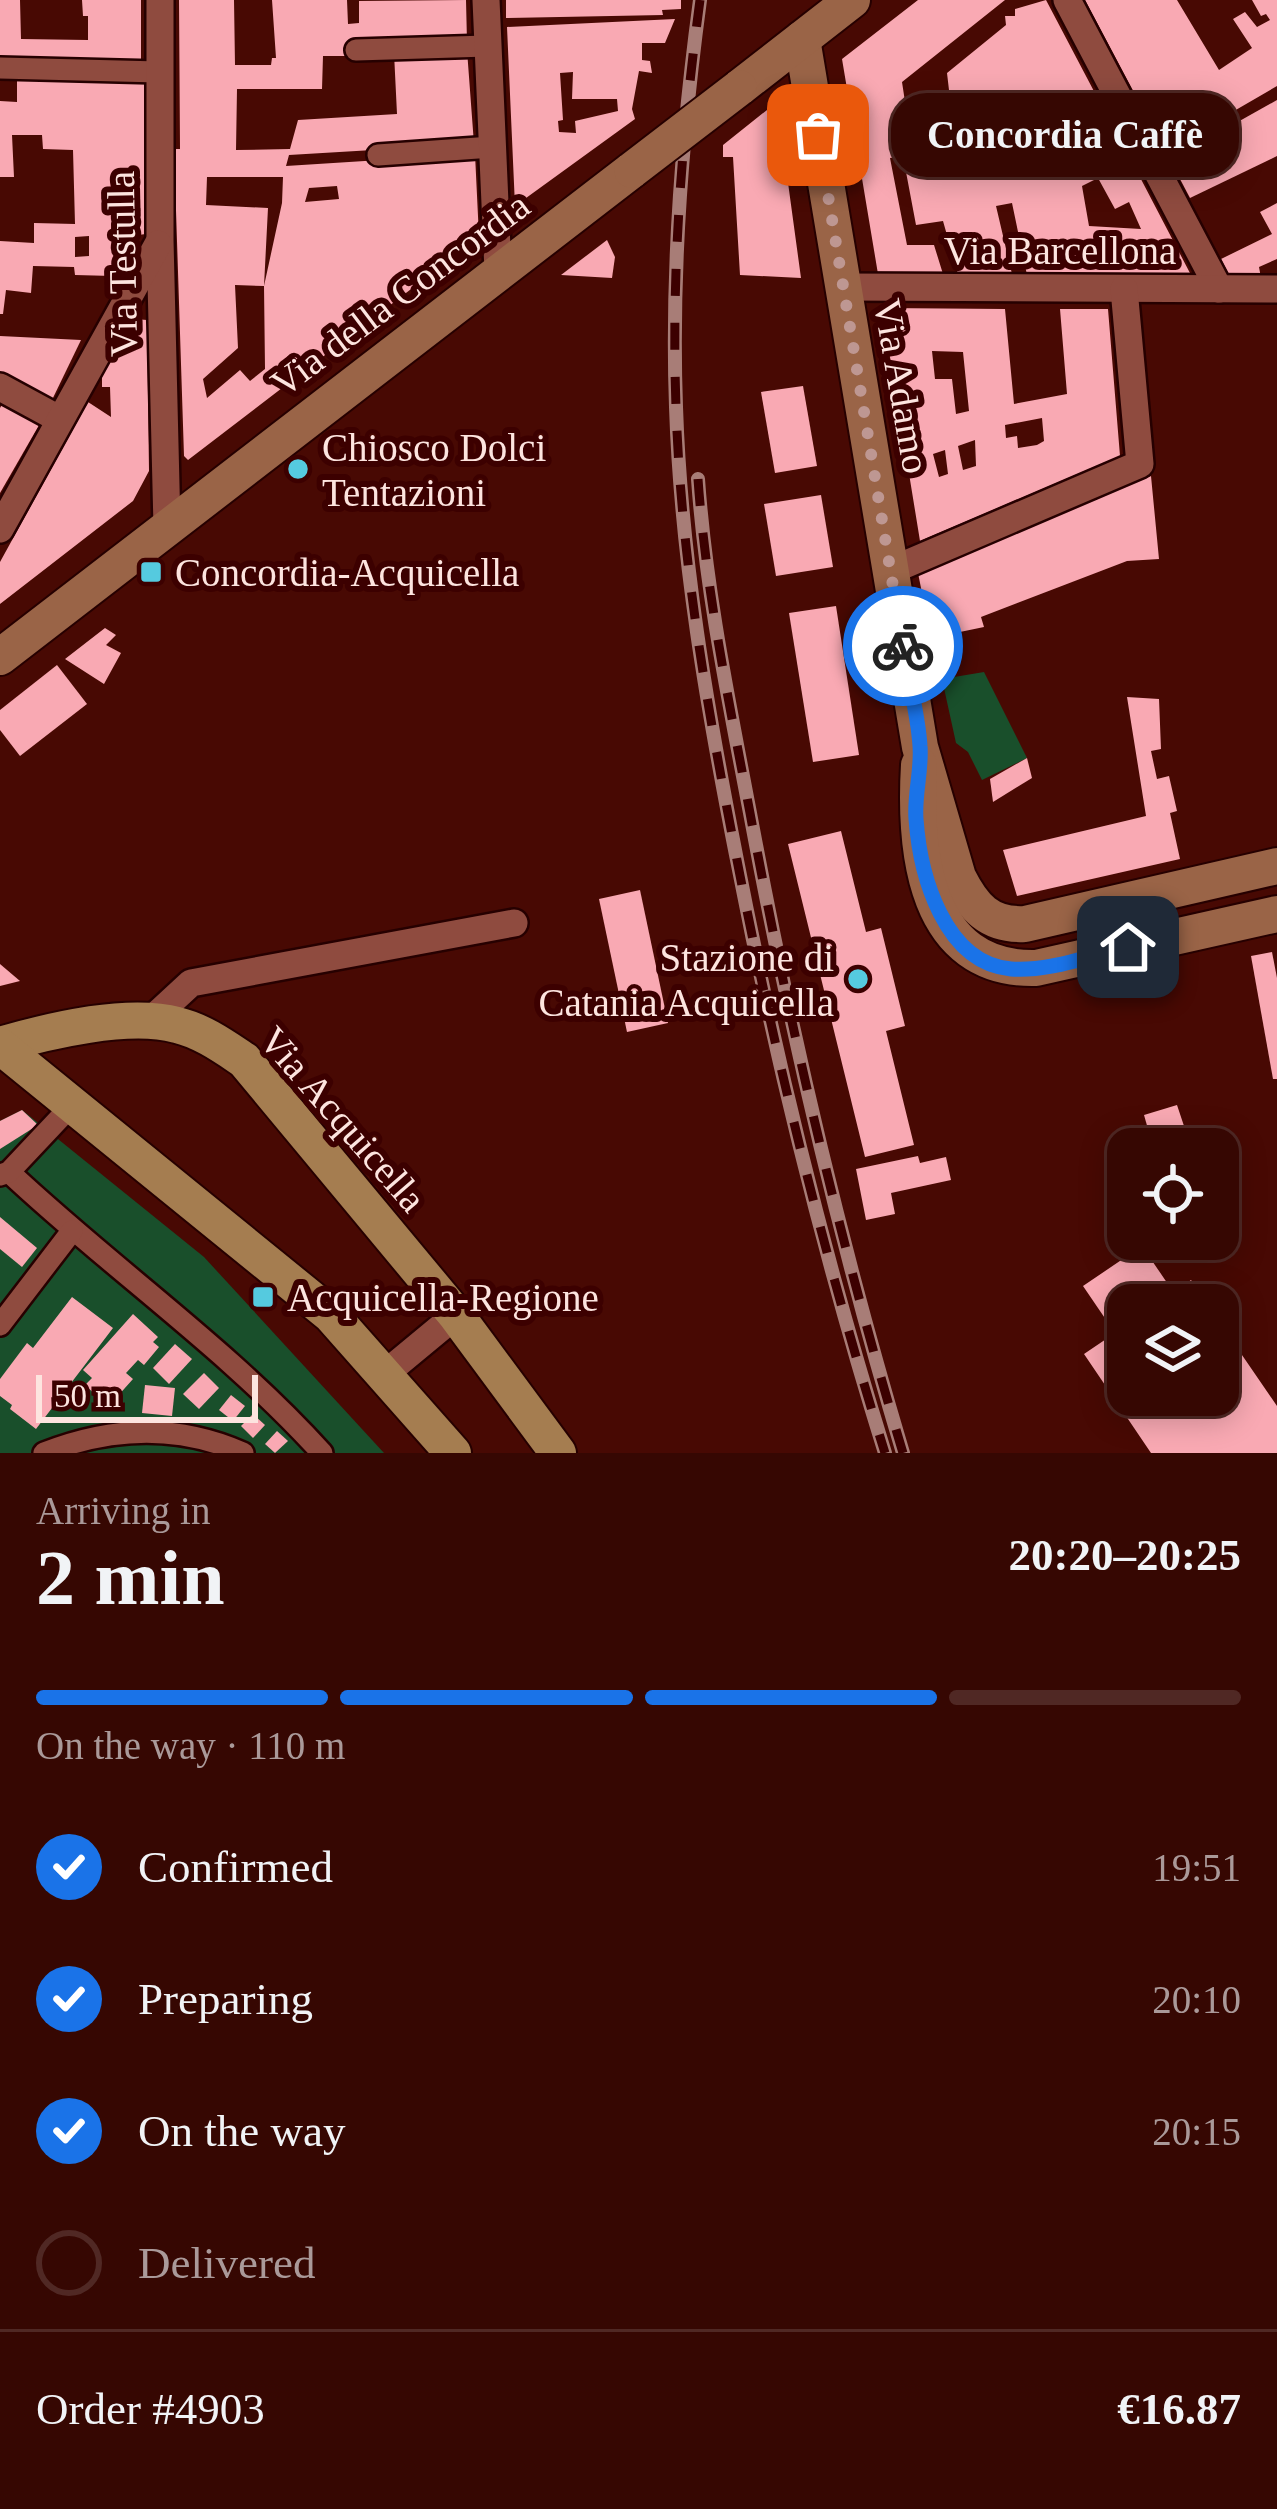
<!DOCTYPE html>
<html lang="en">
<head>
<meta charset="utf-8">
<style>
  :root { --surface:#360702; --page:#3d100c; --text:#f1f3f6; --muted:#a99; --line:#502824; --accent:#1a73e8 }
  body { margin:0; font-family:Georgia,serif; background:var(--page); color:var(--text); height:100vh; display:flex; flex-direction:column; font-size:45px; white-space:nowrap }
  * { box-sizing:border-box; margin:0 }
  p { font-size:39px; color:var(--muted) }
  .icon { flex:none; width:66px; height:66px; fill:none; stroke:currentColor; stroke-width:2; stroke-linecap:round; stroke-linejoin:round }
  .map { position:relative; height:1453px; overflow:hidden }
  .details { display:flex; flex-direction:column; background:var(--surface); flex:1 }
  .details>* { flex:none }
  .tools { position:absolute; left:1107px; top:1128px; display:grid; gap:24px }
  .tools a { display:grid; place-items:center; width:132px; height:132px; border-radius:24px; background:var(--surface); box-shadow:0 6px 30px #0003,0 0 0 3px var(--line); font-size:60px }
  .scale { position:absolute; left:36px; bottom:30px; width:222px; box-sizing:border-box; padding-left:12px; border:6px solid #fde4df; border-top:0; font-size:33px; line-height:42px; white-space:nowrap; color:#fde4df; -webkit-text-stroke:9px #3c0000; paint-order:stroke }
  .pin { position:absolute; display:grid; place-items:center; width:102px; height:102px; color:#fff; margin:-51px; border-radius:24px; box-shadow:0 6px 18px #0006 }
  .courier { position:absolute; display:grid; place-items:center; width:120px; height:120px; margin:-60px; border:9px solid #1a73e8; border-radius:50%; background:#fff; color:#222; box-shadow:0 3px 15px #0007 }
  .bubble { position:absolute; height:84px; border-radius:36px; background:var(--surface); box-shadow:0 6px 30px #0003,0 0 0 3px var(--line); font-size:39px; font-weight:700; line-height:84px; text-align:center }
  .headline em { font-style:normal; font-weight:700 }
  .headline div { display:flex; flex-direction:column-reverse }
  .headline { display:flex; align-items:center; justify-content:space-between; height:204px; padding:0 36px }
  h1 { font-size:78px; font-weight:700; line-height:90px }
  .bar { display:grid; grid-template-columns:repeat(4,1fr); gap:18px 12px; align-content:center; height:144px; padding:0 36px }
  .bar i { height:15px; border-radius:9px; background:var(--line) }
  .bar .selected { background:var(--accent) }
  .bar p { grid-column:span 4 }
  .line { display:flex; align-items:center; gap:30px; padding:0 36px; border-top:3px solid var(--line) }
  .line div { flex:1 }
  ol { padding:0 36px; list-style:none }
  li { display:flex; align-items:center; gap:36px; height:132px }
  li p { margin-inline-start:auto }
  li .icon { padding:12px; border-radius:50%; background:var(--accent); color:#fff; stroke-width:4 }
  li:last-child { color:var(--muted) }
  li i { width:66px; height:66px; border:6px solid var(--line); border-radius:50% }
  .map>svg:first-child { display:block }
</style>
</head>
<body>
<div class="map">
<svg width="1277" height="1453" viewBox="0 0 1277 1453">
  <rect width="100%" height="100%" fill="#480903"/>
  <g fill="#194f2b">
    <path d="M 984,672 L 1027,758 L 982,780 L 968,752 L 956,743 L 942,679 Z"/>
    <path d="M 22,1110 L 204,1257 L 384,1453 L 0,1453 L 0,1121 Z"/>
  </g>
  <g fill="#f9a9b3" fill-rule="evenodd">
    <path d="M 0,0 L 20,0 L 21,39 L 88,40 L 88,16 L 83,16 L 82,0 L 141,0 L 141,63 L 0,62 Z"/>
    <path d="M 179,0 L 234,0 L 235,65 L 271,65 L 272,58 L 276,58 L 272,0 L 347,0 L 348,24 L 359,23 L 359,1 L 466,0 L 467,42 L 347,41 L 348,56 L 323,56 L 322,89 L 237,89 L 236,150 L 290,149 L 298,120 L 397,114 L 394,53 L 467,50 L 474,144 L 289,155 L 286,166 L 475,154 L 479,237 L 188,460 L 184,456 L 174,149 L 180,149 ZM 207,177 L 283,177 L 282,203 L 264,286 L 265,369 L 250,381 L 240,370 L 207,398 L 203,379 L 238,348 L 235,285 L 264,286 L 268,208 L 206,205 ZM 337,186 L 339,199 L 305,202 L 309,188 Z"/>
    <path d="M 506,0 L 681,0 L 681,9 L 662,10 L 663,15 L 506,18 Z"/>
    <path d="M 918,0 L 1005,0 L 902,82 L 913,154 L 956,150 L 947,73 L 1006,25 L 1005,16 L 1015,16 L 1015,9 L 1046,0 L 1107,116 L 1065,125 L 1072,152 L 1119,137 L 1191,275 L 1027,275 L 1012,203 L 996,206 L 1012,274 L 958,274 L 943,221 L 916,225 L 903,156 L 890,158 L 907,245 L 934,245 L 943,274 L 878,274 L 842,59 ZM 1098,178 L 1115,209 L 1129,202 L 1141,229 L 1089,226 L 1082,186 Z"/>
    <path d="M 1085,0 L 1177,0 L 1219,70 L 1252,48 L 1233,19 L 1245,12 L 1257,27 L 1270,20 L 1266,14 L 1261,16 L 1252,0 L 1277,0 L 1277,86 L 1165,151 Z"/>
    <path d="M 675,19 L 665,43 L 642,43 L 642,60 L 650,61 L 652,73 L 639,71 L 632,109 L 635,119 L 515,206 L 507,27 ZM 573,72 L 572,99 L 617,99 L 618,111 L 575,121 L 576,133 L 559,132 L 558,121 L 563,120 L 560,73 Z"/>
    <path d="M 17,76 L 144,76 L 146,234 L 138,235 L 113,276 L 75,275 L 74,267 L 33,266 L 31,293 L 6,290 L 3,314 L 0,314 L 0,241 L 34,243 L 34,223 L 75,224 L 73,150 L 43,149 L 42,135 L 12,135 L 14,177 L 0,177 L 0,101 L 17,102 ZM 89,236 L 89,256 L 75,257 L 75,237 Z"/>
    <path d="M 1277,100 L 1277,156 L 1190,198 L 1170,160 Z"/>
    <path d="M 777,102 L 801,278 L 740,275 L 733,157 L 723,157 L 723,145 Z"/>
    <path d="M 1277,203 L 1277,259 L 1259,267 L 1261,278 L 1230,277 L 1221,259 L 1272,234 L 1260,212 Z"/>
    <path d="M 607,240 L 615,257 L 612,278 L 561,275 Z"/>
    <path d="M 882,308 L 1005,309 L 1014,404 L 1067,394 L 1060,309 L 1108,309 L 1120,456 L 920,541 ZM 932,351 L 963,352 L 969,411 L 956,414 L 952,379 L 935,379 ZM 1042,418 L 1044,441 L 1037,445 L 1018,448 L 1017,436 L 1006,438 L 1005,425 ZM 975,440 L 976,466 L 963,470 L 958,446 ZM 945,450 L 948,474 L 939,477 L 933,454 Z"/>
    <path d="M 134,319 L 147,320 L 149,471 L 133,501 L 0,604 L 0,562 L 88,402 L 111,417 L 110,387 L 102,387 L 102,375 Z"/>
    <path d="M 0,336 L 81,340 L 51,402 L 0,373 Z"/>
    <path d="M 803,386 L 817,466 L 775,473 L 761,392 Z"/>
    <path d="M 5,399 L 42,420 L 0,493 L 0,408 Z"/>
    <path d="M 301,458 L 309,467 L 293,480 L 286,470 Z"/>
    <path d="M 1151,476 L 1159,559 L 1127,561 L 981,617 L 984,627 L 931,638 L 918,573 Z"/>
    <path d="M 821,495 L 833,567 L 776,576 L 764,504 Z"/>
    <path d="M 836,606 L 859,755 L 813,762 L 789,613 Z"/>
    <path d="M 105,628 L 116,635 L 106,645 L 121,653 L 104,684 L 65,659 Z"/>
    <path d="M 57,665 L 87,704 L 20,756 L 0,730 L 0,710 Z"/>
    <path d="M 1127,697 L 1159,699 L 1161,749 L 1151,751 L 1157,779 L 1169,776 L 1177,811 L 1170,813 L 1180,859 L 1017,896 L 1003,850 L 1146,816 Z"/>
    <path d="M 1027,758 L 1032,778 L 993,802 L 990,779 Z"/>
    <path d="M 841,831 L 866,932 L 881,928 L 905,1026 L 886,1031 L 914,1145 L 865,1157 L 788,844 Z"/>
    <path d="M 640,890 L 668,1023 L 627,1032 L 599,899 Z"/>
    <path d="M 1272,952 L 1277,978 L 1277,1079 L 1273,1079 L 1251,956 Z"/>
    <path d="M 0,964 L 20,981 L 0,986 Z"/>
    <path d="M 1177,1105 L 1184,1126 L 1150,1136 L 1144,1115 Z"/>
    <path d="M 22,1110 L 38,1125 L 0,1149 L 0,1121 Z"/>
    <path d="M 918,1156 L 920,1163 L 946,1157 L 951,1180 L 891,1193 L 895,1214 L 866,1220 L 856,1169 Z"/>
    <path d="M 0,1217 L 37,1248 L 22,1267 L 0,1249 Z"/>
    <path d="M 1142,1246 L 1174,1293 L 1191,1280 L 1208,1305 L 1128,1305 L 1128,1395 L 1218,1395 L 1218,1320 L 1277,1406 L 1277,1453 L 1151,1453 L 1084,1354 L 1115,1333 L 1083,1286 Z"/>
    <path d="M 72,1297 L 113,1328 L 36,1429 L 10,1409 L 12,1405 L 0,1396 L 0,1379 L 27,1343 L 33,1348 Z"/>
    <path d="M 133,1314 L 158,1337 L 153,1342 L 159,1347 L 144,1365 L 138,1360 L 126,1373 L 133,1379 L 116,1398 L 109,1392 L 101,1400 L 85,1385 L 92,1378 L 83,1370 Z"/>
    <path d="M 175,1344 L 192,1359 L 169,1384 L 153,1368 Z"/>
    <path d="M 204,1373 L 219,1388 L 199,1409 L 183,1394 Z"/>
    <path d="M 145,1385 L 175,1388 L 172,1416 L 142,1413 Z"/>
    <path d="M 231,1395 L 245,1406 L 233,1421 L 219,1410 Z"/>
    <path d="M 253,1414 L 265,1425 L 253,1438 L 241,1426 Z"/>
    <path d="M 277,1431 L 288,1441 L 275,1453 L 265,1444 Z"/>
  </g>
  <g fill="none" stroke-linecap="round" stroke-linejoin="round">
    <g stroke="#260000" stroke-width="26">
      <g id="pedestrian">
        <path d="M 356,50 L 487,46"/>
        <path d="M 0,68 L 159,72"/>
        <path d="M 378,155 L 492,147"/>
        <path d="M 9,1172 C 111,1268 228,1349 322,1453"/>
        <path d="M 0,1175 L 9,1172 L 73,1104"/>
        <path d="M 0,1325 L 72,1231"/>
        <path d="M 44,1453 C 110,1427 178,1424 243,1453"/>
      </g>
    </g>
    <g stroke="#260000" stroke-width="32">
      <g id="minor">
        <path d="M 160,0 L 160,240 L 167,527"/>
        <path d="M 486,0 L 498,271"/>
        <path d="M 1067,0 L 1219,289"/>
        <path d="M 842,287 L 1277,289"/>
        <path d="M 0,387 L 59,419"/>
        <path d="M 0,529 L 158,244"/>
        <path d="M 890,571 L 1140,464 L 1124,289"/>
        <path d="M 151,1020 L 191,983 L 514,923"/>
        <path d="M 386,1373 L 456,1315"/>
      </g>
    </g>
    <g stroke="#260000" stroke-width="40">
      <g id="secondary">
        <path d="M 802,39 L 920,747 L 958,877 C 973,907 989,926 1025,924 L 1277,866"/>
        <path d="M 739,88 L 852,0"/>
        <path d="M 0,657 L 632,170"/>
        <path d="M 919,765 C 914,851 924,971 1036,968 L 1277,914"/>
      </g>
    </g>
    <g stroke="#260000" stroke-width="40">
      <g id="primary">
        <path d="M 0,1045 C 48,1031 128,1012 177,1025 C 202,1031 223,1046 244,1060 L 456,1315 L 558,1453"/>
        <path d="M 0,1046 L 331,1315 L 453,1453"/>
      </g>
    </g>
    <use href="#pedestrian" stroke="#8f4b3f" stroke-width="21"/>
    <use href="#minor" stroke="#8f4b3f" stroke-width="27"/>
    <use href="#secondary" stroke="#9a6447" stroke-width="36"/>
    <use href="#primary" stroke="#a57d50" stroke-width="36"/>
    <g stroke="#a87d77" stroke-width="14">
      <g id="rail">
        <path d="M 700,0 C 682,134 671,271 676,407 C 681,558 707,707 736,855 C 775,1057 824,1257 885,1453"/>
        <path d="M 698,479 C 706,592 729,702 750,813 C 790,1029 840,1243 903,1453"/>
      </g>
    </g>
    <use href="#rail" stroke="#3c0000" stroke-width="9" stroke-dasharray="27" stroke-linecap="butt"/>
    <g stroke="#260000" stroke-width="40" stroke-linecap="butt">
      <path id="secondary-bridge" d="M 632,170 L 739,88"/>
    </g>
    <use href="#secondary-bridge" stroke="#9a6447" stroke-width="36"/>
  </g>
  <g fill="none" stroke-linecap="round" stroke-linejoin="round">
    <path stroke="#be9792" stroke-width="12" stroke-dasharray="0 21.6" d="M 818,135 L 903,646"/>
    <path stroke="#1a73e8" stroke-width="15" d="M 903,646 C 908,679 918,713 920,746 C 922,770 914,795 916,819 C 920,875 944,963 1011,969 C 1049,972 1091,955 1128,947"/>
  </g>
  <g fill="#55cadf" stroke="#3c0000" stroke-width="4.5">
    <circle cx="298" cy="469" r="12"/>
    <rect x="139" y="560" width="24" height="24" rx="6"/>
    <circle cx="858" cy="979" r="12"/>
    <rect x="251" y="1285" width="24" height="24" rx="6"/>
  </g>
  <g text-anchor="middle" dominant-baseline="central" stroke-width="12" stroke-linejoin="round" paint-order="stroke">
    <g font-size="39" fill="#fde4df" stroke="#3c0000">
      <text x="1060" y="250">Via Barcellona</text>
      <text transform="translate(122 264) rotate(-91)">Via Testulla</text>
      <text transform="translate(400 294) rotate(-37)">Via della Concordia</text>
      <text transform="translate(902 386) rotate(80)">Via Adamo</text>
      <text transform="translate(343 1119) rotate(49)">Via Acquicella</text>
    </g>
    <g font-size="39" fill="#fde4df" stroke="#3c0000" text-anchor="start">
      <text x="322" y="447">Chiosco Dolci<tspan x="322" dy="45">Tentazioni</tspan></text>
      <text x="175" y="572">Concordia-Acquicella</text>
      <text x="834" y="957" text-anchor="end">Stazione di<tspan x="834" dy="45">Catania Acquicella</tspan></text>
      <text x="287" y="1297">Acquicella-Regione</text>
    </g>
  </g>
</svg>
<div class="tools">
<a><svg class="icon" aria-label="locate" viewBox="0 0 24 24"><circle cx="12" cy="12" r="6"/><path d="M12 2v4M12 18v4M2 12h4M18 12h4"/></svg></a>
<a><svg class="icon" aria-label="layers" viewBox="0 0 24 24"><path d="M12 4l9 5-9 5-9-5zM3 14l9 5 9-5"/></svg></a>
</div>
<div class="scale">50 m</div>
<div class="pin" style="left:818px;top:135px;background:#ea580c"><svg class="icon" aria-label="bag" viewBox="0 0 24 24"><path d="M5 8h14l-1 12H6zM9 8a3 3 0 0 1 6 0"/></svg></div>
<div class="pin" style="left:1128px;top:947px;background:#1f2937"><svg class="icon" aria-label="home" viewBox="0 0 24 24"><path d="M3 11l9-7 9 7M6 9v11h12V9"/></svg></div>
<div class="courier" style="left:903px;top:646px"><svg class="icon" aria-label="bike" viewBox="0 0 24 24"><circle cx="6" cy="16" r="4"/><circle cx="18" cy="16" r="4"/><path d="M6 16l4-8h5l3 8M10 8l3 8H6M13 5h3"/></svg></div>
<div class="bubble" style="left:891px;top:93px;width:348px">Concordia Caffè</div>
</div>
<section class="details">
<div class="headline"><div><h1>2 min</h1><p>Arriving in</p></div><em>20:20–20:25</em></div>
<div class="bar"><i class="selected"></i><i class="selected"></i><i class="selected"></i><i></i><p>On the way · 110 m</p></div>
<ol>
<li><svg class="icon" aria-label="check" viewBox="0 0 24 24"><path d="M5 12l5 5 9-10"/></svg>Confirmed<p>19:51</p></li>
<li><svg class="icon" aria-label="check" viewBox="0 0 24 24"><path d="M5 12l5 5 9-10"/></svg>Preparing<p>20:10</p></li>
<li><svg class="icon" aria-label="check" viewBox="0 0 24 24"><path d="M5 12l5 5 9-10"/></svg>On the way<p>20:15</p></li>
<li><i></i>Delivered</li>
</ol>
<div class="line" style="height:156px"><div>Order #4903</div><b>€16.87</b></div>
</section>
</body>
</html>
